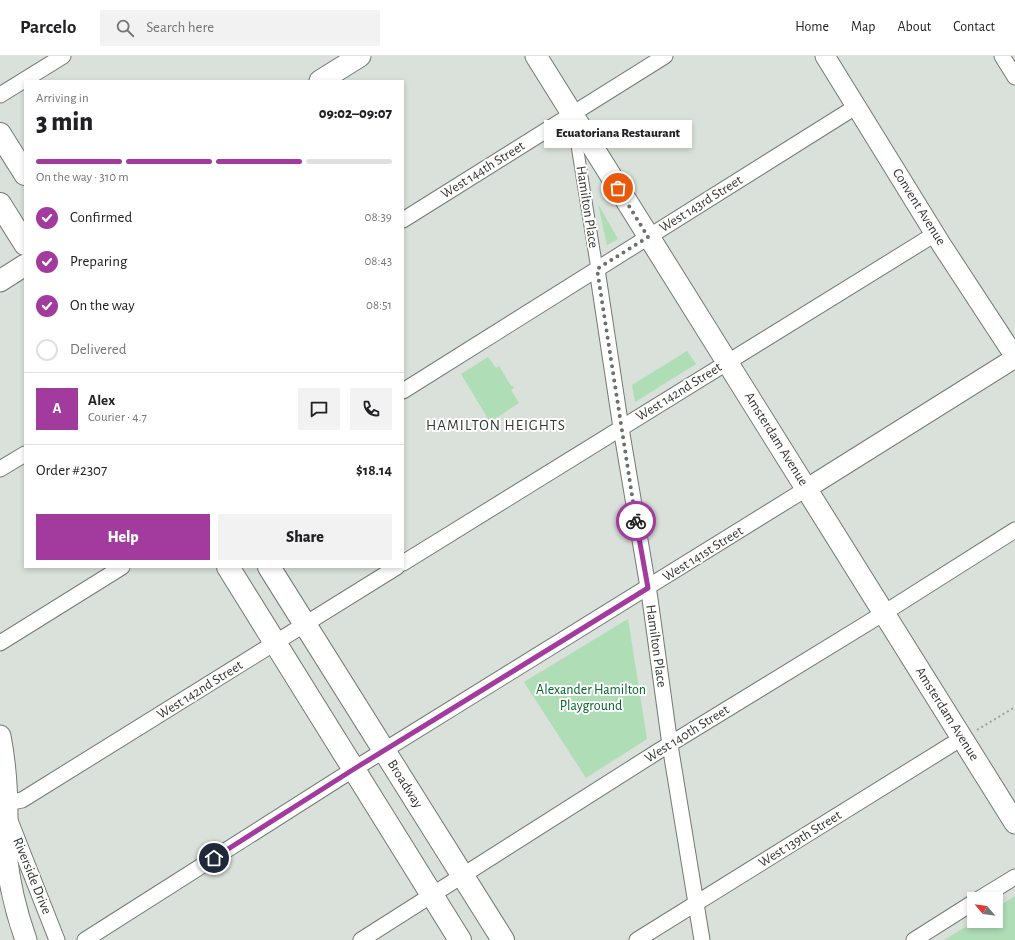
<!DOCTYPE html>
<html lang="en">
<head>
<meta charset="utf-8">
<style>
  :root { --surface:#fff; --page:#f2f2f2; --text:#202124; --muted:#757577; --line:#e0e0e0; --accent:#a33b9e }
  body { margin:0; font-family:"Alegreya Sans",sans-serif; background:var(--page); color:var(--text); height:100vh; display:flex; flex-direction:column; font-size:15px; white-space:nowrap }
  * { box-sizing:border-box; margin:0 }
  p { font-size:13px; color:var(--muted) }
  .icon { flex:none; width:22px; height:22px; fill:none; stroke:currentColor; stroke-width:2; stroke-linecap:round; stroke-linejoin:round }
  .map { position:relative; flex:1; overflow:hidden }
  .panel { position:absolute; left:24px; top:24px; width:380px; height:488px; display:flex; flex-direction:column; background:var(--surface); border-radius:0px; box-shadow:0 2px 6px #0003 }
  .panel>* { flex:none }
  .needle { width:26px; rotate:299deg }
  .controls { position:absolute; left:967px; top:836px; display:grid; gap:8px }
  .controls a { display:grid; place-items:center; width:36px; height:36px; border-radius:0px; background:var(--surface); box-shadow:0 2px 6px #0003; font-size:20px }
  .pin { position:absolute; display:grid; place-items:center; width:34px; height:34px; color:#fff; margin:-17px; border:2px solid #fff; border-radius:50%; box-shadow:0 1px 4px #0007 }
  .courier { position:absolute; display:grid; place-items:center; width:40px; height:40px; margin:-20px; border:3px solid #a33b9e; border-radius:50%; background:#fff; color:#222; box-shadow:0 1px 5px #0007 }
  .bubble { position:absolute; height:28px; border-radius:0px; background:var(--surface); box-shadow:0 2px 6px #0003; font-size:13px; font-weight:800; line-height:28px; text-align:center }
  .head em { font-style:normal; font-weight:800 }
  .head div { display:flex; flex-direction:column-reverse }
  .head { display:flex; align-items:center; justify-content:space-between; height:68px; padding:0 12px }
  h1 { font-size:26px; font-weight:800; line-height:30px }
  .bar { display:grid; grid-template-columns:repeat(4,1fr); gap:6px 4px; align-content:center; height:48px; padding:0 12px }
  .bar i { height:5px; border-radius:3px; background:var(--line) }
  .bar .on { background:var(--accent) }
  .bar p { grid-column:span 4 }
  .line { display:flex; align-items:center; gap:10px; padding:0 12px; border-top:1px solid var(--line) }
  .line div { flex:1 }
  .round { display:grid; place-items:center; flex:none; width:42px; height:42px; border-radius:0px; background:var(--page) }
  ol { padding:0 12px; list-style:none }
  li { display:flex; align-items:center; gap:12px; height:44px }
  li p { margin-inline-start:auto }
  li .icon { padding:4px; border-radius:50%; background:var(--accent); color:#fff; stroke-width:4 }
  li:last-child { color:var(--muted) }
  li i { width:22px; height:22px; border:2px solid var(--line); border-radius:50% }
  .action { display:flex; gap:8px; margin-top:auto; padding:8px 12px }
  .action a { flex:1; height:46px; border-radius:0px; background:var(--accent); color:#fff; font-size:16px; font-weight:800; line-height:46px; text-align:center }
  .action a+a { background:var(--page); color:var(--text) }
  header { display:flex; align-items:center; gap:24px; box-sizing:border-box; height:56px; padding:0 20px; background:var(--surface); border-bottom:1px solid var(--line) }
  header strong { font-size:19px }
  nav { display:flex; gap:22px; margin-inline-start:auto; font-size:14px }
  .search { width:280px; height:36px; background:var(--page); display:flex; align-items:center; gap:10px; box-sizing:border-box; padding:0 14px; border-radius:0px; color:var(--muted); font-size:15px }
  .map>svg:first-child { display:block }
</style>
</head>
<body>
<header>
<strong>Parcelo</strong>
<div class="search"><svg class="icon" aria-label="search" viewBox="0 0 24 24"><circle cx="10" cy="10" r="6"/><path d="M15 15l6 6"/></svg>Search here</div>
<nav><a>Home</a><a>Map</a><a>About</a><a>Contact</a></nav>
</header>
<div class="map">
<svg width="1015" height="884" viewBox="0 0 1015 884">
  <rect width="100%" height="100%" fill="#d9e1da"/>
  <g fill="#aeddb6">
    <path d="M 598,148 L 618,183 L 607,189 Z"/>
    <path d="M 687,295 L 696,308 L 635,346 L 632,329 Z"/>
    <path d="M 488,301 L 496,312 L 499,310 L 511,330 L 513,330 L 514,332 L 511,334 L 519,347 L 490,366 L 461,318 Z"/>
    <path d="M 628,563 L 647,683 L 586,722 L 524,626 Z"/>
    <path d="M 1015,840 L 1015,884 L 944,884 L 975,865 L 996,865 L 996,852 Z"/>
  </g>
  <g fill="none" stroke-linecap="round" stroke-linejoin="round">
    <g stroke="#737a74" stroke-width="13">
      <path id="pedestrian" d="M 574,71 L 597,213"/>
    </g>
    <g stroke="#737a74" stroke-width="17">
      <g id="minor">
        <path d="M 1002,0 L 1015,21"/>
        <path d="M 0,39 L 63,0"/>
        <path d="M 403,164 L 665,0"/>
        <path d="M 597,213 L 621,372 L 650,543 L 670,689 L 702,884"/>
        <path d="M 403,335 L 857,50"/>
        <path d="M 0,413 L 25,398"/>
        <path d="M 403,507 L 935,178"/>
        <path d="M 0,587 L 122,511"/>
        <path d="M 0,748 L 22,744 L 397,511"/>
        <path d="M 9,762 L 57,884"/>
        <path d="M 979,843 L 1015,821"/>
        <path d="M 85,884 L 354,713 L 806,433"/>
        <path d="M 361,884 L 657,696 L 884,557 L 1015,474"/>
        <path d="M 637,884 L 962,682"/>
        <path d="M 914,884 L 974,846"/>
      </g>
    </g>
    <g stroke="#737a74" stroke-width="21">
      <g id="tertiary">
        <path d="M 825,0 L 941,188 L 1015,301"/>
        <path d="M 806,433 L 1015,302"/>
      </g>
    </g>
    <g stroke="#737a74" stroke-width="23">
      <g id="secondary">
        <path d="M 536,0 L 1015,767"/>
        <path d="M 320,25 L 360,0"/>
        <path d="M 0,225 L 25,209"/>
        <path d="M 0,680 C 5,706 7,733 7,760 C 7,772 5,784 6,797 C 9,826 16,856 26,884"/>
      </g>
    </g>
    <g stroke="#737a74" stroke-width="24">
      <g id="primary">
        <path d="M 0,78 L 25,118"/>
        <path d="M 0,148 L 25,188"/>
        <path d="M 228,511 L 460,884"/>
        <path d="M 269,511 L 503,884"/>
      </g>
    </g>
    <path stroke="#9da39e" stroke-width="2" stroke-dasharray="2 3" stroke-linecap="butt" d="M 977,674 L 1015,651"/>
    <use href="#pedestrian" stroke="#fff" stroke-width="11"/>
    <use href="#minor" stroke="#fff" stroke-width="15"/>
    <use href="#tertiary" stroke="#fff" stroke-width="19"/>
    <use href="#secondary" stroke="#fff" stroke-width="21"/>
    <use href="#primary" stroke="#fff" stroke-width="22"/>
  </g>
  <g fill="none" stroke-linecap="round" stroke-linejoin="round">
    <path stroke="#6b706c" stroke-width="4" stroke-dasharray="0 7.2" d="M 618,132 L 648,181 L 597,213 L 636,465"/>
    <path stroke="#a33b9e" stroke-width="5" d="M 214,802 L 354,713 L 648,532 L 636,465"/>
  </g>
  <g text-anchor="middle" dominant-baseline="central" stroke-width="4" stroke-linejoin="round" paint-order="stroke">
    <g font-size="14" fill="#303330" stroke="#fff">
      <text transform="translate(483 114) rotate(-32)">West 144th Street</text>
      <text transform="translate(701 148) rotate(-32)">West 143rd Street</text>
      <text transform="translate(587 151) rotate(81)">Hamilton Place</text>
      <text transform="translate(919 151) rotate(58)">Convent Avenue</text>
      <text transform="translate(679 336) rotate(-32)">West 142nd Street</text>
      <text transform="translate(776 383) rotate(58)">Amsterdam Avenue</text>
      <text transform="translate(703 498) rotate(-32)">West 141st Street</text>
      <text transform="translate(656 590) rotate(82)">Hamilton Place</text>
      <text transform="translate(200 634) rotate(-32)">West 142nd Street</text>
      <text transform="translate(947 658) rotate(58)">Amsterdam Avenue</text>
      <text transform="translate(687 678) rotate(-32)">West 140th Street</text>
      <text transform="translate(405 728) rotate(58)">Broadway</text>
      <text transform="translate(800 783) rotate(-32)">West 139th Street</text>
      <text transform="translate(32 820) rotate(68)">Riverside Drive</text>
    </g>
    <g font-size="14" fill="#006529" stroke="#fff">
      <text x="591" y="634">Alexander Hamilton<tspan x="591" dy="16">Playground</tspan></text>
    </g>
    <g font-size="15" letter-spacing="1" fill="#313732" stroke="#fff">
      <text x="496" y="369">HAMILTON HEIGHTS</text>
    </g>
  </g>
</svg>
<div class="controls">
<a><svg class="needle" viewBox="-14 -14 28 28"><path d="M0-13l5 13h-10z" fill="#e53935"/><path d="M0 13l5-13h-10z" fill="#757577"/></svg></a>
</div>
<div class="pin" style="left:618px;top:132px;background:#ea580c"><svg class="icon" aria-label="bag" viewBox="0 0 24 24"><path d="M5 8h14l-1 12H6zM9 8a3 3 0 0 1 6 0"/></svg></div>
<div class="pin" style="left:214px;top:802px;background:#1f2937"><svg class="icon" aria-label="home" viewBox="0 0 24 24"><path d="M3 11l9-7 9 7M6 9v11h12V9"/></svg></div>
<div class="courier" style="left:636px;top:465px"><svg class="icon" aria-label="bike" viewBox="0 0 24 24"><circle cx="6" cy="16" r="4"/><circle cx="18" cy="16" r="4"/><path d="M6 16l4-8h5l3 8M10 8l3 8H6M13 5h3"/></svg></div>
<div class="bubble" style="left:544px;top:64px;width:148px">Ecuatoriana Restaurant</div>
<section class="panel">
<div class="head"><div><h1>3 min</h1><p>Arriving in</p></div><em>09:02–09:07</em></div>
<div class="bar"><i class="on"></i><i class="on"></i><i class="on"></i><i></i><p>On the way · 310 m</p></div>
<ol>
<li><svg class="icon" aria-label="check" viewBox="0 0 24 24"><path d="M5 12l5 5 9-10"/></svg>Confirmed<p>08:39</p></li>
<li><svg class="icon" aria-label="check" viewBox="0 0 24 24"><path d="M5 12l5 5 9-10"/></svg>Preparing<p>08:43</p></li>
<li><svg class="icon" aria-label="check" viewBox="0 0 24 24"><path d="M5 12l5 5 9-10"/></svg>On the way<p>08:51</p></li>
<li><i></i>Delivered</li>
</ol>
<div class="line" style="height:72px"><b class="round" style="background:var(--accent);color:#fff">A</b><div><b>Alex</b><p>Courier · 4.7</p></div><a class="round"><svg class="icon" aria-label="chat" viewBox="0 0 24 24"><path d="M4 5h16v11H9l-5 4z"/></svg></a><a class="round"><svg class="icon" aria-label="phone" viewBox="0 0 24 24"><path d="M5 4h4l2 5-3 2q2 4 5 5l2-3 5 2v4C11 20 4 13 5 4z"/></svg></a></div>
<div class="line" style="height:52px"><div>Order #2307</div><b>$18.14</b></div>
<div class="action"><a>Help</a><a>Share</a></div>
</section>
</div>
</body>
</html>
